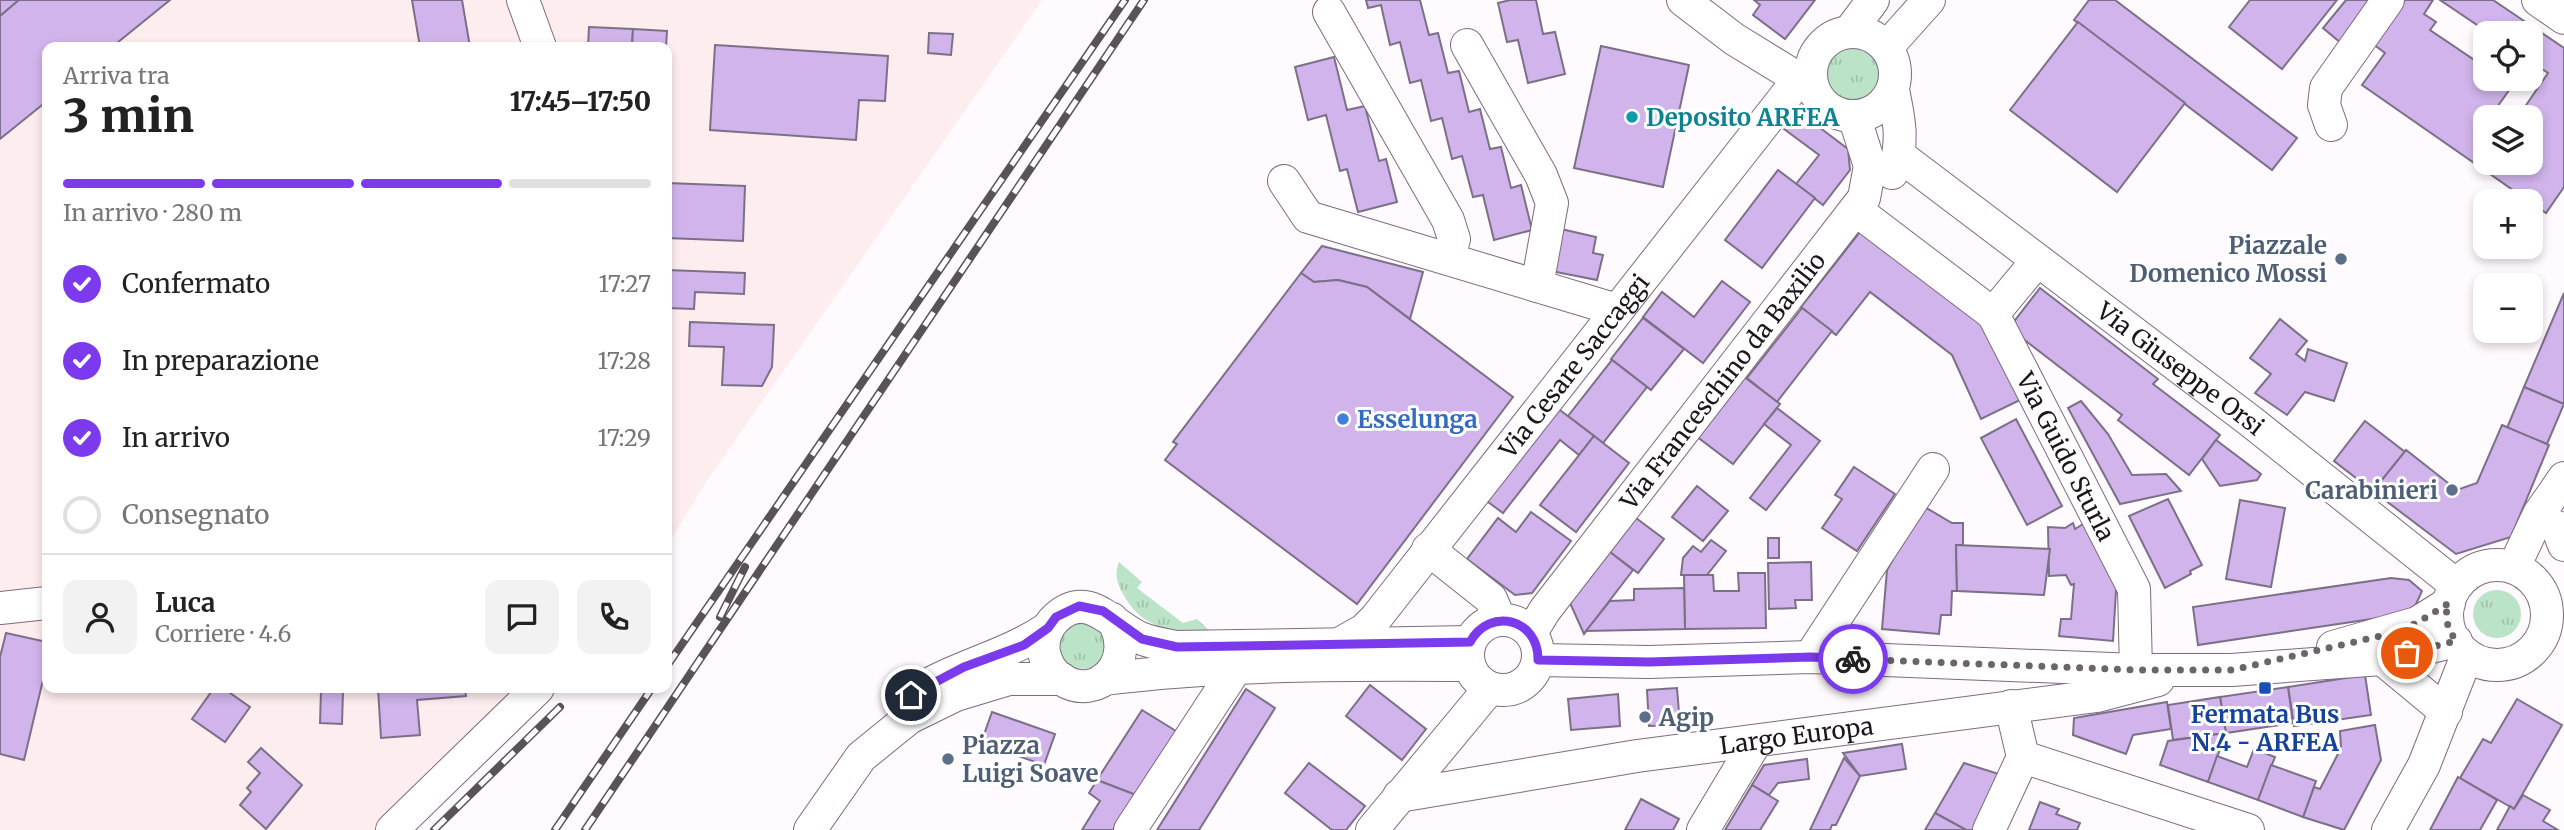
<!DOCTYPE html>
<html lang="it">
<head>
<meta charset="utf-8">
<style>
  :root { --surface:#fff; --page:#f2f2f2; --text:#222; --muted:#767676; --line:#e0e0e0; --accent:#7c3aed }
  body { margin:0; font-family:Merriweather,serif; background:var(--page); color:var(--text); height:100vh; display:flex; flex-direction:column; font-size:26px; white-space:nowrap }
  * { box-sizing:border-box; margin:0 }
  p { font-size:23px; color:var(--muted) }
  .icon { flex:none; width:38px; height:38px; fill:none; stroke:currentColor; stroke-width:2; stroke-linecap:round; stroke-linejoin:round }
  .map { position:relative; flex:1; overflow:hidden }
  .drawer { position:absolute; left:42px; top:42px; width:630px; height:651px; display:flex; flex-direction:column; background:var(--surface); border-radius:14px; box-shadow:0 4px 10px #0003 }
  .drawer>* { flex:none }
  .buttons { position:absolute; left:2473px; top:21px; display:grid; gap:14px }
  .buttons a { display:grid; place-items:center; width:70px; height:70px; border-radius:14px; background:var(--surface); box-shadow:0 4px 10px #0003; font-size:35px }
  .pin { position:absolute; display:grid; place-items:center; width:60px; height:60px; color:#fff; margin:-30px; border:4px solid #fff; border-radius:50%; box-shadow:0 2px 7px #0007 }
  .courier { position:absolute; display:grid; place-items:center; width:70px; height:70px; margin:-35px; border:5px solid #7c3aed; border-radius:50%; background:#fff; color:#222; box-shadow:0 2px 9px #0007 }
  .summary em { font-style:normal; font-weight:800 }
  .summary div { display:flex; flex-direction:column-reverse }
  .summary { display:flex; align-items:center; justify-content:space-between; height:119px; padding:0 21px }
  h1 { font-size:46px; font-weight:800; line-height:52px }
  .bar { display:grid; grid-template-columns:repeat(4,1fr); gap:10px 7px; align-content:center; height:84px; padding:0 21px }
  .bar i { height:9px; border-radius:5px; background:var(--line) }
  .bar .current { background:var(--accent) }
  .bar p { grid-column:span 4 }
  .line { display:flex; align-items:center; gap:18px; padding:0 21px; border-top:2px solid var(--line) }
  .line div { flex:1 }
  .round { display:grid; place-items:center; flex:none; width:74px; height:74px; border-radius:14px; background:var(--page) }
  ol { padding:0 21px; list-style:none }
  li { display:flex; align-items:center; gap:21px; height:77px }
  li p { margin-inline-start:auto }
  li .icon { padding:7px; border-radius:50%; background:var(--accent); color:#fff; stroke-width:4 }
  li:last-child { color:var(--muted) }
  li i { width:38px; height:38px; border:4px solid var(--line); border-radius:50% }
  .map>svg:first-child { display:block }
</style>
</head>
<body>
<div class="map">
<svg width="2564" height="830" viewBox="0 0 2564 830">
  <defs>
    <pattern id="grass-tufts" width="24" height="20" patternUnits="userSpaceOnUse" patternTransform="scale(1.75)"><rect width="24" height="20" fill="#bae3c8"/><path d="M3 7l-1-3M5 7V3M7 7l1-3M15 17l-1-3M17 17v-4M19 17l1-3" fill="none" stroke="#9fc2ab"/></pattern>
  </defs>
  <rect width="100%" height="100%" fill="#fefafe"/>
  <path fill="#fdedee" d="M 0,0 L 1042,0 L 706,482 L 667,546 L 667,47 L 47,47 L 47,688 L 548,688 L 411,830 L 0,830 Z"/>
  <g fill="url(#grass-tufts)">
    <circle cx="1853" cy="74" r="31"/>
    <path d="M 1119,562 L 1142,582 L 1137,588 L 1183,623 L 1197,619 L 1209,630 C 1172,633 1142,629 1123,594 C 1117,583 1114,573 1119,562 Z"/>
    <circle cx="2497" cy="614" r="24"/>
    <path d="M 1080,622 L 1088,622 L 1108,636 L 1101,665 C 1061,682 1044,637 1080,622 Z"/>
  </g>
  <g fill="#d0b4eb" stroke="#7b7087" stroke-width="2">
    <path d="M 0,0 L 19,0 L 0,16 Z"/>
    <path d="M 19,0 L 170,0 L 112,47 L 47,47 L 47,101 L 0,139 L 0,16 Z"/>
    <path d="M 412,0 L 462,0 L 470,47 L 420,47 Z"/>
    <path d="M 1366,0 L 1420,0 L 1429,35 L 1438,33 L 1448,73 L 1459,71 L 1469,112 L 1480,109 L 1490,149 L 1501,147 L 1511,188 L 1521,185 L 1532,230 L 1494,240 L 1483,195 L 1473,197 L 1462,156 L 1452,159 L 1442,118 L 1431,121 L 1421,80 L 1410,83 L 1400,42 L 1390,45 L 1381,5 L 1368,8 Z"/>
    <path d="M 1510,0 L 1536,0 L 1543,34 L 1555,32 L 1565,74 L 1528,83 L 1518,40 L 1507,42 L 1498,3 Z"/>
    <path d="M 1754,0 L 1815,0 L 1785,39 L 1753,15 L 1760,5 Z"/>
    <path d="M 2089,0 L 2115,0 L 2297,138 L 2272,170 L 2074,20 Z"/>
    <path d="M 2250,0 L 2337,0 L 2282,69 L 2229,27 Z"/>
    <path d="M 2346,0 L 2376,0 L 2341,43 L 2323,28 Z"/>
    <path d="M 2401,0 L 2433,0 L 2424,14 L 2436,22 L 2430,30 L 2476,61 L 2485,48 L 2485,79 L 2517,79 L 2490,117 L 2485,117 L 2485,163 L 2530,163 L 2530,117 L 2518,117 L 2548,73 L 2530,61 L 2530,33 L 2489,33 L 2440,0 L 2493,0 L 2564,48 L 2564,187 L 2546,213 L 2362,85 L 2385,53 L 2369,41 Z"/>
    <path d="M 2078,22 L 2185,103 L 2117,192 L 2010,110 Z"/>
    <path d="M 589,27 L 633,29 L 632,47 L 588,47 Z"/>
    <path d="M 633,29 L 667,31 L 666,47 L 632,47 Z"/>
    <path d="M 929,33 L 953,34 L 951,55 L 928,53 Z"/>
    <path d="M 715,45 L 888,56 L 885,101 L 859,100 L 856,140 L 710,130 Z"/>
    <path d="M 1601,46 L 1689,65 L 1663,187 L 1574,168 Z"/>
    <path d="M 1334,57 L 1347,110 L 1365,106 L 1379,161 L 1386,159 L 1397,202 L 1358,212 L 1347,169 L 1340,171 L 1326,115 L 1308,120 L 1295,67 Z"/>
    <path d="M 1794,108 L 1848,149 L 1850,170 L 1823,205 L 1796,184 L 1819,155 L 1780,126 Z"/>
    <path d="M 1778,170 L 1815,198 L 1762,268 L 1725,240 Z"/>
    <path d="M 667,183 L 745,186 L 743,241 L 667,238 Z"/>
    <path d="M 1561,229 L 1596,237 L 1593,253 L 1603,255 L 1597,280 L 1551,271 Z"/>
    <path d="M 1860,232 L 1984,325 L 2022,399 L 1981,419 L 1952,355 L 1870,292 L 1836,335 L 1801,307 Z"/>
    <path d="M 1322,246 L 1423,272 L 1410,319 L 1367,287 L 1338,280 L 1314,282 L 1301,273 Z"/>
    <path d="M 667,270 L 745,273 L 744,294 L 695,292 L 694,309 L 667,308 Z"/>
    <path d="M 1301,273 L 1314,282 L 1338,280 L 1367,287 L 1513,397 L 1357,604 L 1165,460 L 1177,444 L 1173,442 Z"/>
    <path d="M 1722,281 L 1750,302 L 1703,363 L 1643,317 L 1662,292 L 1694,317 Z"/>
    <path d="M 2040,288 L 2158,379 L 2153,384 L 2220,435 L 2189,475 L 2118,420 L 2122,415 L 2009,328 Z"/>
    <path d="M 2564,293 L 2564,404 L 2524,387 Z"/>
    <path d="M 1802,308 L 1832,331 L 1777,402 L 1747,378 Z"/>
    <path d="M 1643,318 L 1684,349 L 1651,390 L 1611,359 Z"/>
    <path d="M 2280,319 L 2307,341 L 2296,354 L 2305,361 L 2308,349 L 2347,363 L 2334,401 L 2305,392 L 2287,415 L 2255,393 L 2271,374 L 2250,358 Z"/>
    <path d="M 690,322 L 774,325 L 772,367 L 762,386 L 722,385 L 724,347 L 689,346 Z"/>
    <path d="M 1612,360 L 1647,387 L 1603,443 L 1568,416 Z"/>
    <path d="M 1743,376 L 1780,404 L 1733,464 L 1696,436 Z"/>
    <path d="M 2524,387 L 2564,404 L 2547,444 L 2507,428 Z"/>
    <path d="M 2081,401 L 2108,434 L 2132,475 L 2166,474 L 2181,491 L 2120,504 L 2068,408 Z"/>
    <path d="M 1552,404 L 1594,436 L 1579,455 L 1560,440 L 1503,513 L 1480,496 Z"/>
    <path d="M 1777,408 L 1820,441 L 1766,510 L 1750,498 L 1791,445 L 1764,424 Z"/>
    <path d="M 2016,419 L 2062,506 L 2027,525 L 1981,438 Z"/>
    <path d="M 2365,421 L 2405,452 L 2373,491 L 2334,461 Z"/>
    <path d="M 2502,425 L 2549,445 L 2511,537 L 2456,554 L 2373,491 L 2406,450 L 2457,490 L 2477,483 Z"/>
    <path d="M 1594,436 L 1629,463 L 1576,532 L 1540,505 Z"/>
    <path d="M 2216,440 L 2261,474 L 2257,480 L 2220,486 L 2202,459 Z"/>
    <path d="M 1854,467 L 1895,494 L 1857,551 L 1822,528 L 1842,499 L 1835,495 Z"/>
    <path d="M 1697,486 L 1728,511 L 1703,541 L 1672,517 Z"/>
    <path d="M 2168,499 L 2202,565 L 2190,571 L 2191,574 L 2165,588 L 2129,516 Z"/>
    <path d="M 2240,500 L 2285,508 L 2271,587 L 2226,579 Z"/>
    <path d="M 1923,506 L 1952,523 L 1963,523 L 1963,545 L 1956,545 L 1957,591 L 1952,591 L 1951,615 L 1941,615 L 1939,634 L 1882,629 L 1887,570 Z"/>
    <path d="M 1531,512 L 1571,541 L 1532,593 L 1515,595 L 1467,559 L 1498,518 L 1516,532 Z"/>
    <path d="M 1636,518 L 1664,539 L 1638,573 L 1610,552 Z"/>
    <path d="M 2073,523 L 2075,529 L 2083,524 L 2117,574 L 2113,641 L 2059,636 L 2061,619 L 2071,619 L 2074,584 L 2071,585 L 2066,575 L 2049,576 L 2048,527 L 2065,528 Z"/>
    <rect x="1768" y="538" width="11" height="20"/>
    <path d="M 1711,540 L 1726,551 L 1707,575 L 1681,575 L 1683,558 L 1693,546 L 1701,552 Z"/>
    <path d="M 1956,545 L 2050,549 L 2044,595 L 1957,591 Z"/>
    <path d="M 1610,552 L 1633,570 L 1584,634 L 1570,603 Z"/>
    <path d="M 1811,562 L 1812,600 L 1795,600 L 1796,608 L 1769,609 L 1768,563 Z"/>
    <path d="M 1738,573 L 1765,573 L 1766,628 L 1685,629 L 1684,575 L 1713,575 L 1714,591 L 1739,591 Z"/>
    <path d="M 2391,578 L 2409,580 L 2422,591 L 2412,613 L 2198,645 L 2193,607 Z"/>
    <path d="M 1684,588 L 1685,629 L 1586,631 L 1610,601 L 1634,600 L 1634,589 Z"/>
    <path d="M 6,633 L 47,642 L 47,663 L 24,760 L 0,754 L 0,657 Z"/>
    <path d="M 2365,675 L 2371,715 L 2294,726 L 2288,687 Z"/>
    <path d="M 1370,685 L 1426,729 L 1402,760 L 1346,716 Z"/>
    <path d="M 2288,687 L 2293,723 L 2226,733 L 2220,697 Z"/>
    <path d="M 214,688 L 223,688 L 250,707 L 225,742 L 192,719 Z"/>
    <path d="M 378,688 L 465,688 L 466,696 L 417,700 L 420,735 L 381,738 Z"/>
    <path d="M 1677,688 L 1680,725 L 1649,726 L 1647,690 Z"/>
    <path d="M 1246,689 L 1275,708 L 1199,830 L 1157,830 Z"/>
    <path d="M 321,690 L 343,691 L 342,724 L 320,723 Z"/>
    <path d="M 1618,694 L 1620,726 L 1571,730 L 1568,699 Z"/>
    <path d="M 2220,697 L 2226,733 L 2173,740 L 2168,705 Z"/>
    <path d="M 2517,699 L 2562,725 L 2514,809 L 2460,778 L 2483,739 L 2491,743 Z"/>
    <path d="M 2167,702 L 2171,729 L 2133,735 L 2126,754 L 2073,735 L 2074,718 Z"/>
    <path d="M 1142,710 L 1176,731 L 1136,795 L 1097,780 Z"/>
    <path d="M 992,712 L 1055,734 L 1044,765 L 981,743 Z"/>
    <path d="M 2375,725 L 2381,760 L 2344,830 L 2303,817 L 2314,787 L 2320,789 L 2341,748 L 2340,731 Z"/>
    <path d="M 2226,733 L 2208,782 L 2160,765 L 2168,741 Z"/>
    <path d="M 1902,744 L 1906,769 L 1860,776 L 1843,753 Z"/>
    <path d="M 261,748 L 302,785 L 266,829 L 240,805 L 251,792 L 247,788 L 260,773 L 248,762 Z"/>
    <path d="M 2254,749 L 2275,757 L 2258,800 L 2208,782 L 2217,756 L 2247,767 Z"/>
    <path d="M 1844,758 L 1860,776 L 1836,825 L 1832,825 L 1830,830 L 1810,830 Z"/>
    <path d="M 1807,759 L 1809,779 L 1778,783 L 1769,795 L 1752,785 L 1764,765 Z"/>
    <path d="M 1309,763 L 1365,806 L 1346,830 L 1332,830 L 1285,793 Z"/>
    <path d="M 1964,763 L 2005,776 L 1974,830 L 1966,830 L 1935,813 Z"/>
    <path d="M 2271,765 L 2316,781 L 2303,817 L 2258,800 Z"/>
    <path d="M 2458,777 L 2497,800 L 2480,830 L 2430,830 Z"/>
    <path d="M 1097,780 L 1136,795 L 1113,830 L 1082,830 L 1100,801 L 1089,793 Z"/>
    <path d="M 1752,785 L 1778,801 L 1760,830 L 1725,830 Z"/>
    <path d="M 2523,795 L 2550,810 L 2543,821 L 2558,830 L 2497,830 L 2510,806 L 2514,809 Z"/>
    <path d="M 1641,799 L 1679,819 L 1673,830 L 1625,830 Z"/>
    <path d="M 2040,802 L 2059,809 L 2056,814 L 2080,823 L 2077,830 L 2029,830 Z"/>
    <path d="M 1935,813 L 1966,830 L 1925,830 Z"/>
  </g>
  <g fill="none" stroke-linecap="round" stroke-linejoin="round">
    <g stroke="#7e6b7e" stroke-width="34">
      <g id="minor">
        <path d="M 523,0 L 540,47"/>
        <path d="M 1683,0 L 1734,39 L 1799,79 L 1811,80"/>
        <path d="M 2538,0 L 2564,18"/>
        <path d="M 1329,12 L 1448,220 L 1454,239 L 1449,259"/>
        <path d="M 1850,31 L 1873,0"/>
        <circle cx="1853" cy="74" r="42"/>
        <path d="M 1467,45 L 1541,175 L 1552,203 L 1537,286"/>
        <path d="M 1887,47 L 1929,0"/>
        <path d="M 2331,125 L 2324,105 L 2326,88 L 2388,0"/>
        <path id="s1" d="M 1900,156 L 2249,420 L 2456,585"/>
        <path d="M 1892,173 C 1905,145 1899,119 1893,90"/>
        <path d="M 1284,181 L 1308,217 L 1617,310"/>
        <path d="M 1856,210 L 1993,314"/>
        <path id="s2" d="M 2037,261 L 1993,314 L 2134,589 L 2136,670"/>
        <path d="M 2557,527 L 2564,545"/>
        <path d="M 1428,549 L 1491,599 L 1500,620"/>
        <circle cx="2497" cy="615" r="50"/>
        <path d="M 2514,567 L 2539,514 L 2564,478"/>
        <path d="M 0,608 L 47,603"/>
        <path d="M 1112,619 C 1138,659 1099,704 1061,679 C 1052,673 1046,663 1044,652 C 1042,640 1047,626 1056,618 C 1088,588 1112,626 1140,638 C 1152,643 1165,645 1177,647 L 1470,642"/>
        <circle cx="1503" cy="655" r="35"/>
        <path id="s3" d="M 1531,633 L 1545,610 L 1864,198 L 1870,166 L 1854,116"/>
        <path id="s4" d="M 1341,643 L 1364,630 L 1376,618 L 1799,79"/>
        <path d="M 2333,647 L 2417,623 L 2449,603"/>
        <path d="M 1810,657 L 1933,469"/>
        <path d="M 2382,659 L 2446,712"/>
        <path d="M 1538,660 L 1649,662 L 1810,657 L 2136,670 L 2232,670 L 2382,659 L 2456,641"/>
        <path d="M 1104,679 C 1225,664 1347,664 1469,665"/>
        <path d="M 906,698 C 950,667 1004,658 1048,628"/>
        <path d="M 2023,757 L 2248,830"/>
        <path id="s5" d="M 1399,796 L 1637,756 L 2097,696 L 2158,680"/>
        <path d="M 392,830 L 538,688"/>
        <path d="M 810,830 L 861,757 L 909,718 L 956,695 L 1009,679 L 1062,679"/>
        <path d="M 1130,830 L 1236,668"/>
        <path d="M 1372,830 L 1490,688"/>
        <path d="M 1703,830 L 1755,743"/>
        <path d="M 1989,830 L 2023,757 L 2011,706"/>
        <path d="M 2388,830 L 2424,765 L 2467,655"/>
      </g>
    </g>
    <use href="#minor" stroke="#fff" stroke-width="32"/>
    <g stroke="#595359" stroke-width="8">
      <g id="rail">
        <path d="M 720,617 L 745,567"/>
        <path d="M 667,666 L 1125,0"/>
        <path d="M 434,830 L 560,707"/>
        <path d="M 555,830 L 652,688"/>
        <path d="M 585,830 L 1144,0"/>
      </g>
    </g>
    <use href="#rail" stroke="#fff" stroke-width="5" stroke-dasharray="16" stroke-linecap="butt"/>
  </g>
  <g fill="none" stroke-linecap="round" stroke-linejoin="round">
    <path stroke="#6b656b" stroke-width="7" stroke-dasharray="0 12.6" d="M 1853,659 L 2136,670 L 2232,670 L 2385,635 L 2417,623 L 2449,603 C 2443,617 2448,629 2456,641 L 2407,653"/>
    <path stroke="#7c3aed" stroke-width="9" d="M 911,695 L 964,667 L 1024,645 L 1048,628 L 1056,617 L 1079,606 L 1103,611 L 1142,639 L 1177,647 L 1470,642 C 1490,606 1539,619 1538,660 L 1649,662 L 1810,657 L 1853,659"/>
  </g>
  <circle fill="#0f9aa8" stroke="#fff" stroke-width="2.5" cx="1632" cy="117" r="7"/>
  <g fill="#5c6f8a" stroke="#fff" stroke-width="2.5">
    <circle cx="2341" cy="259" r="7"/>
    <circle cx="2452" cy="490" r="7"/>
    <circle cx="1645" cy="717" r="7"/>
    <circle cx="948" cy="759" r="7"/>
  </g>
  <circle fill="#3f7fe0" stroke="#fff" stroke-width="2.5" cx="1343" cy="419" r="7"/>
  <rect fill="#1a4fb4" stroke="#fff" stroke-width="2.5" x="2258" y="681" width="14" height="14" rx="3.5"/>
  <g text-anchor="middle" dominant-baseline="central" stroke-width="6" stroke-linejoin="round" paint-order="stroke">
    <g font-size="24" font-weight="bold" fill="#0d838f" stroke="#fff" text-anchor="start">
      <text x="1646" y="117">Deposito ARFEA</text>
    </g>
    <g font-size="24" font-weight="bold" fill="#4e5e75" stroke="#fff" text-anchor="end">
      <text x="2327" y="245">Piazzale<tspan x="2327" dy="28">Domenico Mossi</tspan></text>
      <text x="2438" y="490">Carabinieri</text>
      <text x="1659" y="717" text-anchor="start">Agip</text>
      <text x="962" y="745" text-anchor="start">Piazza<tspan x="962" dy="28">Luigi Soave</tspan></text>
    </g>
    <g font-size="24" fill="#1c151c" stroke="#fff">
      <text stroke="none"><textPath href="#s4" startOffset="364">Via Cesare Saccaggi</textPath></text>
      <text stroke="none"><textPath href="#s1" startOffset="352">Via Giuseppe Orsi</textPath></text>
      <text stroke="none"><textPath href="#s3" startOffset="317">Via Franceschino da Baxilio</textPath></text>
      <text stroke="none"><textPath href="#s2" startOffset="229">Via Guido Sturla</textPath></text>
      <text stroke="none"><textPath href="#s5" startOffset="402">Largo Europa</textPath></text>
    </g>
    <g font-size="24" font-weight="bold" fill="#366cbe" stroke="#fff" text-anchor="start">
      <text x="1357" y="419">Esselunga</text>
    </g>
    <g font-size="24" font-weight="bold" fill="#164399" stroke="#fff">
      <text x="2265" y="714">Fermata Bus<tspan x="2265" dy="28">N.4 - ARFEA</tspan></text>
    </g>
  </g>
</svg>
<div class="buttons">
<a><svg class="icon" aria-label="locate" viewBox="0 0 24 24"><circle cx="12" cy="12" r="6"/><path d="M12 2v4M12 18v4M2 12h4M18 12h4"/></svg></a>
<a><svg class="icon" aria-label="layers" viewBox="0 0 24 24"><path d="M12 4l9 5-9 5-9-5zM3 14l9 5 9-5"/></svg></a>
<a>+</a>
<a>−</a>
</div>
<div class="pin" style="left:2407px;top:653px;background:#ea580c"><svg class="icon" aria-label="bag" viewBox="0 0 24 24"><path d="M5 8h14l-1 12H6zM9 8a3 3 0 0 1 6 0"/></svg></div>
<div class="pin" style="left:911px;top:695px;background:#1f2937"><svg class="icon" aria-label="home" viewBox="0 0 24 24"><path d="M3 11l9-7 9 7M6 9v11h12V9"/></svg></div>
<div class="courier" style="left:1853px;top:659px"><svg class="icon" aria-label="bike" viewBox="0 0 24 24"><circle cx="6" cy="16" r="4"/><circle cx="18" cy="16" r="4"/><path d="M6 16l4-8h5l3 8M10 8l3 8H6M13 5h3"/></svg></div>
<section class="drawer">
<div class="summary"><div><h1>3 min</h1><p>Arriva tra</p></div><em>17:45–17:50</em></div>
<div class="bar"><i class="current"></i><i class="current"></i><i class="current"></i><i></i><p>In arrivo · 280 m</p></div>
<ol>
<li><svg class="icon" aria-label="check" viewBox="0 0 24 24"><path d="M5 12l5 5 9-10"/></svg>Confermato<p>17:27</p></li>
<li><svg class="icon" aria-label="check" viewBox="0 0 24 24"><path d="M5 12l5 5 9-10"/></svg>In preparazione<p>17:28</p></li>
<li><svg class="icon" aria-label="check" viewBox="0 0 24 24"><path d="M5 12l5 5 9-10"/></svg>In arrivo<p>17:29</p></li>
<li><i></i>Consegnato</li>
</ol>
<div class="line" style="height:126px"><a class="round"><svg class="icon" aria-label="person" viewBox="0 0 24 24"><circle cx="12" cy="8" r="4"/><path d="M4 21q1-7 8-7t8 7"/></svg></a><div><b>Luca</b><p>Corriere · 4.6</p></div><a class="round"><svg class="icon" aria-label="chat" viewBox="0 0 24 24"><path d="M4 5h16v11H9l-5 4z"/></svg></a><a class="round"><svg class="icon" aria-label="phone" viewBox="0 0 24 24"><path d="M5 4h4l2 5-3 2q2 4 5 5l2-3 5 2v4C11 20 4 13 5 4z"/></svg></a></div>
</section>
</div>
</body>
</html>
